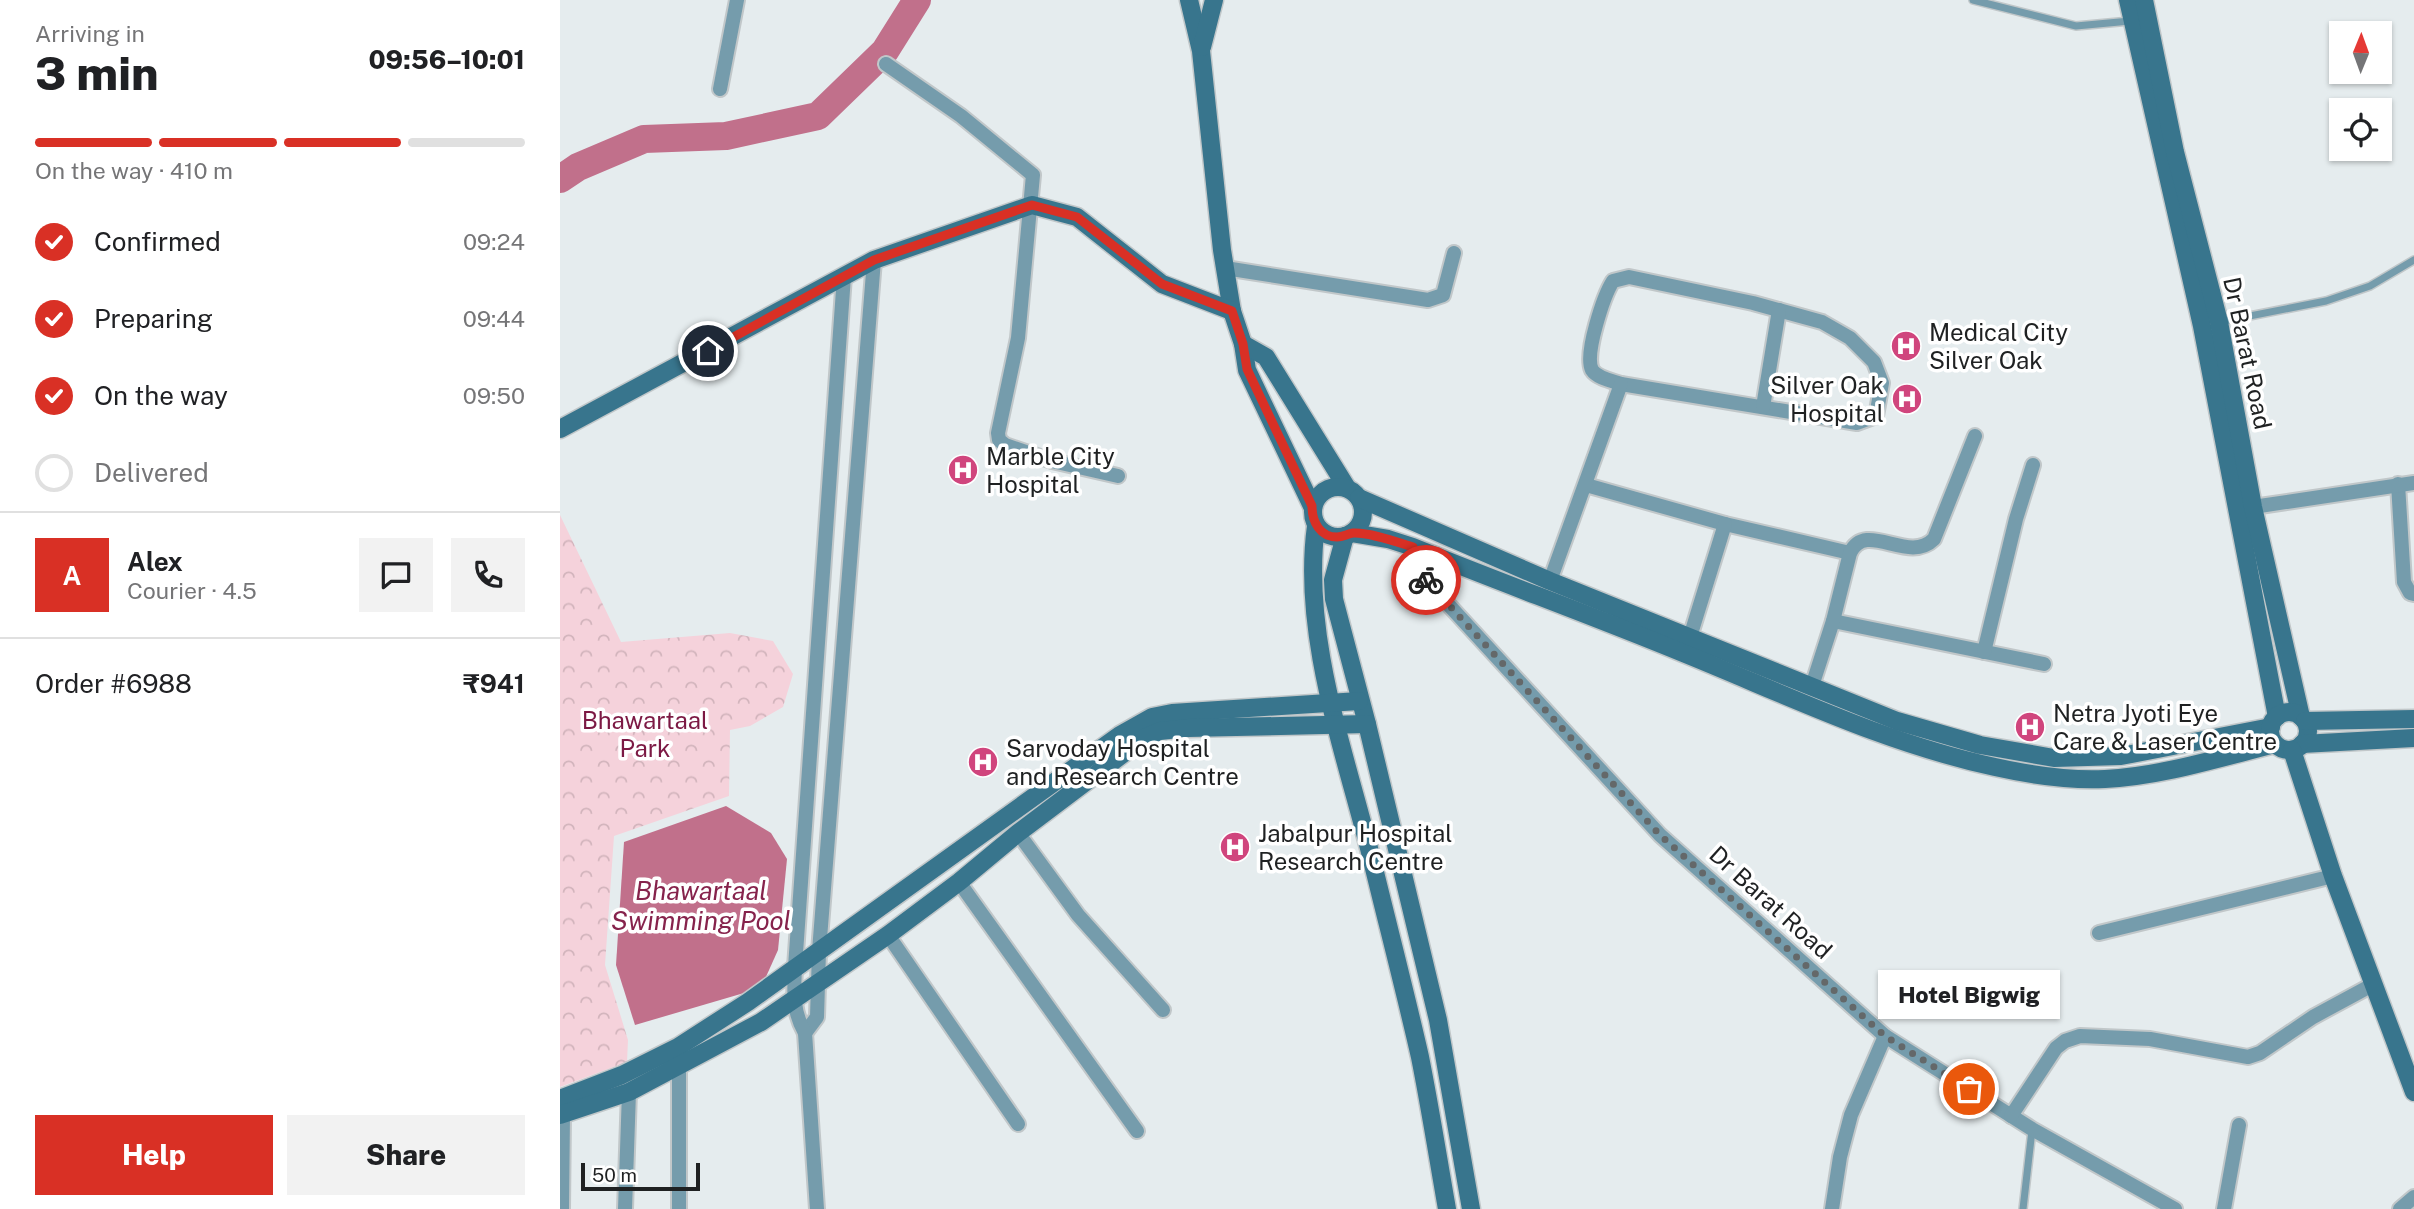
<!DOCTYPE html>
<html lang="en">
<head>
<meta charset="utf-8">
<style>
  :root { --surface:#fff; --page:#f2f2f2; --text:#202124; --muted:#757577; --line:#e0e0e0; --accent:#d93025 }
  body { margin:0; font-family:"Public Sans",sans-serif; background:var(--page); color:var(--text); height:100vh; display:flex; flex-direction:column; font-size:26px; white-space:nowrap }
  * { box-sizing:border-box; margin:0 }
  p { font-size:23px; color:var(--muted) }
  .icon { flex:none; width:38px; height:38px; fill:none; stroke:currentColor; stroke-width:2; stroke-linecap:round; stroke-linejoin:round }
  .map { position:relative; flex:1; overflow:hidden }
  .sheet { display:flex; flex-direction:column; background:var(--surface); width:560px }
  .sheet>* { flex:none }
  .needle { width:46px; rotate:1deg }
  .tools { position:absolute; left:1769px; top:21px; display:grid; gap:14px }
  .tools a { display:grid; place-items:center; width:63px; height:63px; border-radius:0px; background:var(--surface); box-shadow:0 2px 5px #0004; font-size:35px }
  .scale { position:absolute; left:21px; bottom:18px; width:119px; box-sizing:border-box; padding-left:7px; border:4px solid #1f2122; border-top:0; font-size:19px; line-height:24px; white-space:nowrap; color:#1f2122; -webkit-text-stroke:5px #fff; paint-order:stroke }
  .pin { position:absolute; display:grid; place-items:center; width:60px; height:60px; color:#fff; margin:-30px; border:4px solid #fff; border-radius:50%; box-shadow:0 2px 7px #0007 }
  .courier { position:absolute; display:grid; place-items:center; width:70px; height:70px; margin:-35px; border:5px solid #d93025; border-radius:50%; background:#fff; color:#222; box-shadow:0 2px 9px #0007 }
  .bubble { position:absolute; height:49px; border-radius:0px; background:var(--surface); box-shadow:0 2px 5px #0004; font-size:23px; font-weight:800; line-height:49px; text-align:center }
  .overview em { font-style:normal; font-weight:800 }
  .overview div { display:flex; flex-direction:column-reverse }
  .overview { display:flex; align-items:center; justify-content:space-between; height:119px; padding:0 35px }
  h1 { font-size:46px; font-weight:800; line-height:52px }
  .bar { display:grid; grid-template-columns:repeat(4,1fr); gap:10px 7px; align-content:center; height:84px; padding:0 35px }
  .bar i { height:9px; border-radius:5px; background:var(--line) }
  .bar .on { background:var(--accent) }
  .bar p { grid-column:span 4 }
  .line { display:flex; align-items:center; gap:18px; padding:0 35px; border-top:2px solid var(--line) }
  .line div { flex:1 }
  .round { display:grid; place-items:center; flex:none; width:74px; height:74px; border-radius:0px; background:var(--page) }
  ol { padding:0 35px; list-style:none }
  li { display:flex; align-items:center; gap:21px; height:77px }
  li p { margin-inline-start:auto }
  li .icon { padding:7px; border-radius:50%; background:var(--accent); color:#fff; stroke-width:4 }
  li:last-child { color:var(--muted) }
  li i { width:38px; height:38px; border:4px solid var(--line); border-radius:50% }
  .button { display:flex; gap:14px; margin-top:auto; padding:14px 35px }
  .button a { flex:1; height:80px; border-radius:0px; background:var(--accent); color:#fff; font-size:28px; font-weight:800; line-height:80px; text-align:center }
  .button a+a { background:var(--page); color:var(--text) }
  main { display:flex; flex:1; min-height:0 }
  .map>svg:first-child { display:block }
</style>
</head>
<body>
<main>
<section class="sheet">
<div class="overview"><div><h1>3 min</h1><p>Arriving in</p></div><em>09:56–10:01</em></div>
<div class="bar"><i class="on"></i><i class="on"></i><i class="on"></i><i></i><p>On the way · 410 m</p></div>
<ol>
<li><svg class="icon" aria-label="check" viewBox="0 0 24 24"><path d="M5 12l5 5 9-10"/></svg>Confirmed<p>09:24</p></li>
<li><svg class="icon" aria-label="check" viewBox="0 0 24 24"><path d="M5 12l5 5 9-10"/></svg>Preparing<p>09:44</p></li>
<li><svg class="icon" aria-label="check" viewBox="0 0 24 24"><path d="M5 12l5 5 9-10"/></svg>On the way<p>09:50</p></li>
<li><i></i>Delivered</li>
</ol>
<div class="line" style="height:126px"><b class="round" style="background:var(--accent);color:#fff">A</b><div><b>Alex</b><p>Courier · 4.5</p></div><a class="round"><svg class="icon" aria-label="chat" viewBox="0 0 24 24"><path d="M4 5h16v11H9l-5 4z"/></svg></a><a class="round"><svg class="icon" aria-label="phone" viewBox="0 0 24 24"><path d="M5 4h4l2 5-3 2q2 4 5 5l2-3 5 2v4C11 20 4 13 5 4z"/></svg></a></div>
<div class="line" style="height:91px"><div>Order #6988</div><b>₹941</b></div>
<div class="button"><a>Help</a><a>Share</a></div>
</section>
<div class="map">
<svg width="1854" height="1209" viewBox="0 0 1854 1209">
  <defs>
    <pattern id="park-crowns" width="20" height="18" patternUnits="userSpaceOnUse" patternTransform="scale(1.75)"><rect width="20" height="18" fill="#f5d2db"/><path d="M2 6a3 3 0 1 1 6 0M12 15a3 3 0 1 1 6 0" fill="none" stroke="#d2b4bc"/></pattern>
  </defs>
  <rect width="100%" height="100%" fill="#e5ecee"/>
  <path fill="url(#park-crowns)" d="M 0,515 L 61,642 L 170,633 L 213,641 L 233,674 L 223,707 L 190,726 L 170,730 L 169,796 L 54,836 L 45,965 L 68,1040 L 67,1062 L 0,1087 Z"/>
  <path fill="#c1708b" d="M 166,806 L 211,833 L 227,859 L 218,950 L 201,988 L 75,1025 L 56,965 L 64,842 Z"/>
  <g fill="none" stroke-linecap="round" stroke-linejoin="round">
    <path stroke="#c1708b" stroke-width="28" d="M 0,179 L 18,167 L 84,139 L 166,136 L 258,116 L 325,51 L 357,0"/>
    <g stroke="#c1c7c9" stroke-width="10">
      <g id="lane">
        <path d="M 1413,0 L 1516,26 L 1570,21"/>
        <path d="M 1659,322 L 1766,301 L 1810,286 L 1854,260"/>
        <path d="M 1463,1209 L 1472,1130"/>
      </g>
    </g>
    <g stroke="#c1c7c9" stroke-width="18">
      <g id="street">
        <path d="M 326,64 L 401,116 L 473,175 L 458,338 L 438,433 L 439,440 L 445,445 L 492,461 L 558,476"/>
        <path d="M 160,89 L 177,0"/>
        <path d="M 665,268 L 868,300 L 883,295 L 894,253"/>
        <path d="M 1069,277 L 1193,303 L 1262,322 L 1290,338 L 1314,362 L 1322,383 L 1316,416 L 1297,423 L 1061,384 C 1052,381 1037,378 1032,370 C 1024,354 1044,295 1053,281 Z"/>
        <path d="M 1203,407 L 1219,310"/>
        <path d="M 1838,484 L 1844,582 L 1850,593 L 1854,594"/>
        <path d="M 1026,485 L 1165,524 L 1290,553"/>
        <path d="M 1693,507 L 1854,483"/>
        <path d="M 853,547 L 853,566 L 1100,835 L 1325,1036 L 1472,1129 L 1615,1209"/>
        <path d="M 990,581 L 1061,384"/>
        <path d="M 1273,621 L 1484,664"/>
        <path d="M 1130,637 L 1165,524"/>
        <path d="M 1424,652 L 1456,519 L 1473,465"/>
        <path d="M 1252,686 L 1273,621 L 1290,553 C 1306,519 1348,565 1374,539 L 1415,436"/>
        <path d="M 458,833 L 518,915 L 603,1010"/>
        <path d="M 399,882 L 577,1131"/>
        <path d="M 1539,933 L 1773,876"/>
        <path d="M 328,935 L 458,1124"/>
        <path d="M 245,1033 L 257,1017 L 259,951 L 314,260"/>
        <path d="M 119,1056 L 119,1209"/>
        <path d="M 1451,1116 L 1496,1048 L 1505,1041 L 1520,1036 L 1590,1039 L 1688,1057 L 1700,1053 L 1753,1017 L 1814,984"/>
        <path d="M 2,1209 L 3,1114"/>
        <path d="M 65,1209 L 69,1092"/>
        <path d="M 257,1209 L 245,1033 C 232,1010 234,992 235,967 L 284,276"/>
        <path d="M 1272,1209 L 1280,1157 L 1291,1115 L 1325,1036"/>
        <path d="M 1664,1209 L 1679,1125"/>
        <path d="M 1840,1209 L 1854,1197"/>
      </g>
    </g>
    <g stroke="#c1c7c9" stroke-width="21">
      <g id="secondary">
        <path d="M 629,0 L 641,51 L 662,250 L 672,311 L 683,344 L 687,370 L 752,506"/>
        <path d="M 1568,0 L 1642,326 L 1717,717"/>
        <path d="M 1584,0 L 1615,152 L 1659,322 L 1693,507 L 1741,717"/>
        <path d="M 642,47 L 654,0"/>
        <path d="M 683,344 L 706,357 L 787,488"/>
        <path d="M 0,429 L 314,260 L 472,205 L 517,217 L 602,284 L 672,311"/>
        <circle cx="778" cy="512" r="25"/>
        <path d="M 799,498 L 990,581 L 1337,721 L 1420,745 L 1494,758 L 1561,756 L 1711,727"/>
        <path d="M 756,526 C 741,635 786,755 812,860 C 828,926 845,991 860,1057 C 870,1107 878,1158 887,1209"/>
        <path d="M 792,533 L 828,539 L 853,547 C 942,583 1033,616 1123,653 C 1227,695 1324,743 1435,767 C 1471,775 1507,781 1545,779 C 1602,776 1659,758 1715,744"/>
        <path d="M 785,536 L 773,580 L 774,599 L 807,724 L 878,1020 L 911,1209"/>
        <circle cx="1729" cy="731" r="19"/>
        <path d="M 1745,721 L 1854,719"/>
        <path d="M 1742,744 L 1854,738"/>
        <path d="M 1732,750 L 1773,876 L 1854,1092"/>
        <path d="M 0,1099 L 62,1075 L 118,1047 L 188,1002 L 560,735 L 592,717 L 612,713 L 799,701"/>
        <path d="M 0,1115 L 69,1092 L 201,1022 L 328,935 L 399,882 L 458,833 L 584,738 L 600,731 L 628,728 L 807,724"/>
      </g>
    </g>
    <use href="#lane" stroke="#759cac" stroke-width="7"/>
    <use href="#street" stroke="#759cac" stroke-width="14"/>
    <use href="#secondary" stroke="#38758d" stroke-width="18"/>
  </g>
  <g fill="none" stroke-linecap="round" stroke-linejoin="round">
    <path stroke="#646869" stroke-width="7" stroke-dasharray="0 12.6" d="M 866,580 L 1100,835 L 1325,1036 L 1409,1089"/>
    <path stroke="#d93025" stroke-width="9" d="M 148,351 L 314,260 L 472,205 L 517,217 L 602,284 L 672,311 L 683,344 L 687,369 L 752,506 C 752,522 760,537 777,537 C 783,537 787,534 793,533 C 809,532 837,542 853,547 L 853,566 L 866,580"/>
  </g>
  <defs>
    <g id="hospital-disc" transform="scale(1.575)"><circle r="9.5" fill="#d0457d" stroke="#fff"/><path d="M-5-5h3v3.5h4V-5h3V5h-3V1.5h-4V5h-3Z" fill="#fff"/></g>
  </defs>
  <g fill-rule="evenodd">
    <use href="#hospital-disc" x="1346" y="346"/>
    <use href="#hospital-disc" x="1347" y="399"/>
    <use href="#hospital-disc" x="403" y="470"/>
    <use href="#hospital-disc" x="1470" y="727"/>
    <use href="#hospital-disc" x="423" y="762"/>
    <use href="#hospital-disc" x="675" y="847"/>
  </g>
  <g text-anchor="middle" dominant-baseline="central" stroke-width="7" stroke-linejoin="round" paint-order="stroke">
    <g font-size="24" fill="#1f2122" stroke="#fff" text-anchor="start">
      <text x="1369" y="332">Medical City<tspan x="1369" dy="28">Silver Oak</tspan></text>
      <text x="1324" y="385" text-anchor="end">Silver Oak<tspan x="1324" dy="28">Hospital</tspan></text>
      <text x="426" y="456">Marble City<tspan x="426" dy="28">Hospital</tspan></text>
      <text x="1493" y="713">Netra Jyoti Eye<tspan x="1493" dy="28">Care &amp; Laser Centre</tspan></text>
      <text x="446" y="748">Sarvoday Hospital<tspan x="446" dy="28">and Research Centre</tspan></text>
      <text x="698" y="833">Jabalpur Hospital<tspan x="698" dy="28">Research Centre</tspan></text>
    </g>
    <g font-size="24" fill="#1f2122" stroke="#fff">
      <text transform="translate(1688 353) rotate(78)">Dr Barat Road</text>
      <text transform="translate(1211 902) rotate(42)">Dr Barat Road</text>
    </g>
    <g font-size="24" fill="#7c1944" stroke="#fff">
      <text x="85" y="720">Bhawartaal<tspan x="85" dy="28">Park</tspan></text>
    </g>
    <g font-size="26" font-style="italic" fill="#86234c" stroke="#fff">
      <text x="141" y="890">Bhawartaal<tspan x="141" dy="30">Swimming Pool</tspan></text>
    </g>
  </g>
</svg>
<div class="tools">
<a><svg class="needle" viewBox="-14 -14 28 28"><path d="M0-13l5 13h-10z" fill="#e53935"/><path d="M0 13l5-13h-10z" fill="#757577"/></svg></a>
<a><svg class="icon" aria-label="locate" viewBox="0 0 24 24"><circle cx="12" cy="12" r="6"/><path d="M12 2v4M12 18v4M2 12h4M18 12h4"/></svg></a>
</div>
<div class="scale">50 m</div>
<div class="pin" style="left:1409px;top:1089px;background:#ea580c"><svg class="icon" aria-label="bag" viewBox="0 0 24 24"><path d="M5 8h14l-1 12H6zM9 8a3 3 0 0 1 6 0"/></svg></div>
<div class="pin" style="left:148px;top:351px;background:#1f2937"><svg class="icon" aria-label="home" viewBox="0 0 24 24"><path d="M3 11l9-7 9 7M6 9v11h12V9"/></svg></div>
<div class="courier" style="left:866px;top:580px"><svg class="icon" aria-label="bike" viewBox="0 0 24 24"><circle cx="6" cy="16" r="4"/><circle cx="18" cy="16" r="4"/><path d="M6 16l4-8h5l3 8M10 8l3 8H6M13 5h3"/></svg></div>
<div class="bubble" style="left:1318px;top:970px;width:182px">Hotel Bigwig</div>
</div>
</main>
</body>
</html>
